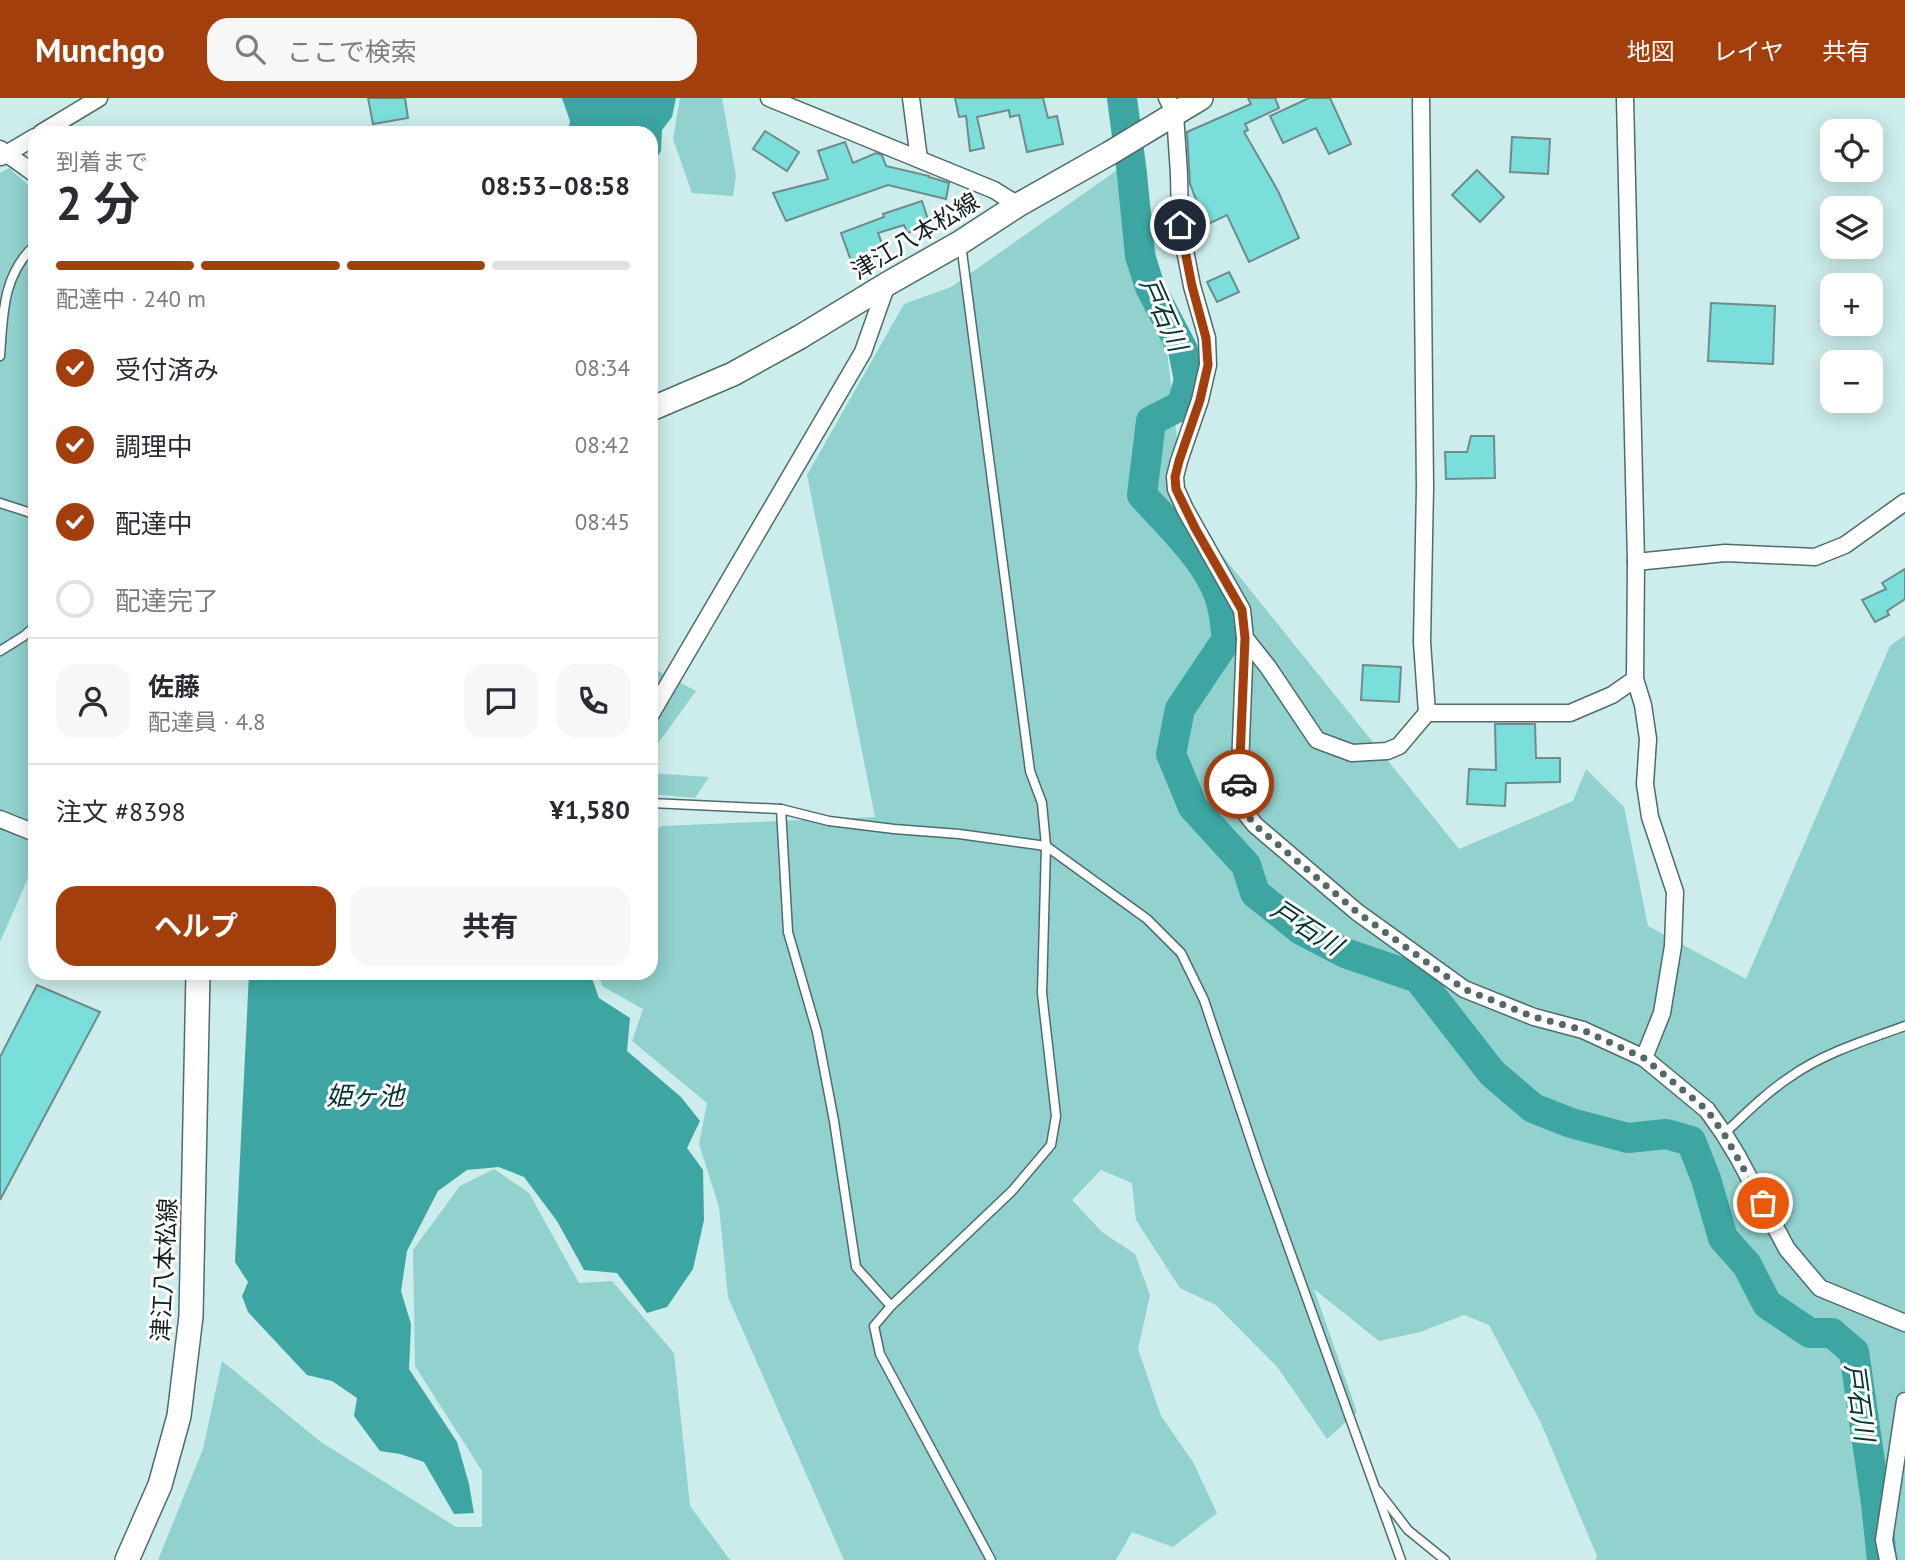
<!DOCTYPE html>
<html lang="ja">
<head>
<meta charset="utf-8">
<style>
  :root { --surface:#fff; --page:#f7f7f7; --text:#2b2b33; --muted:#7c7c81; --line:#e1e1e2; --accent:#a33f0c }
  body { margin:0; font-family:"PT Sans","Noto Sans JP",sans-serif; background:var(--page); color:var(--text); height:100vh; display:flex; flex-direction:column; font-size:26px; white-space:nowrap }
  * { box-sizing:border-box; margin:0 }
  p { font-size:23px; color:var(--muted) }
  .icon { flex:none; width:38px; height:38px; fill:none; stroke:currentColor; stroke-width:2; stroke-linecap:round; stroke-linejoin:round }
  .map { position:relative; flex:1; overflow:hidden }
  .details { position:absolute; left:28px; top:28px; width:630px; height:854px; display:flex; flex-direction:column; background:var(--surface); border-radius:21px; box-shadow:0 4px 18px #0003 }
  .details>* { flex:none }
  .controls { position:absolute; left:1820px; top:21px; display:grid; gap:14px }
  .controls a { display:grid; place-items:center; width:63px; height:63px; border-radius:14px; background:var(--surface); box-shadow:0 4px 18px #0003; font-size:35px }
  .pin { position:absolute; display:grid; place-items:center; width:60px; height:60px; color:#fff; margin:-30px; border:4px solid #fff; border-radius:50%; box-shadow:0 2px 7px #0007 }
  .courier { position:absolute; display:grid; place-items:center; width:70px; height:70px; margin:-35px; border:5px solid #a33f0c; border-radius:50%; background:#fff; color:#222; box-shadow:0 2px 9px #0007 }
  .head em { font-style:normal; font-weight:700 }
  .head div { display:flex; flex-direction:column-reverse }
  .head { display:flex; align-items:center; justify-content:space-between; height:119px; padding:0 28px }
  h1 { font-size:46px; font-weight:700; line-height:52px }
  .bar { display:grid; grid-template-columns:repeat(4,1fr); gap:10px 7px; align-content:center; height:84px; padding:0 28px }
  .bar i { height:9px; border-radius:5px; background:var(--line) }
  .bar .active { background:var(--accent) }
  .bar p { grid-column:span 4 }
  .line { display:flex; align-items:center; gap:18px; padding:0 28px; border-top:2px solid var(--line) }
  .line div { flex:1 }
  .round { display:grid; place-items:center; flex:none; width:74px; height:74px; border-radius:21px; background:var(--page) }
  ol { padding:0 28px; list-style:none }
  li { display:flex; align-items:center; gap:21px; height:77px }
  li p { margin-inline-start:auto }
  li .icon { padding:7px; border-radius:50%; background:var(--accent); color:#fff; stroke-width:4 }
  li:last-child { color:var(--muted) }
  li i { width:38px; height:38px; border:4px solid var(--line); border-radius:50% }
  .button { display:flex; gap:14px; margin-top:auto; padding:14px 28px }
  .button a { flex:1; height:80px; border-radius:21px; background:var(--accent); color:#fff; font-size:28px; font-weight:700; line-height:80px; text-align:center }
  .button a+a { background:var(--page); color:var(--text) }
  header { display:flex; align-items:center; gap:42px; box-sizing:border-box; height:98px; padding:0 35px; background:var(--accent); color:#fff }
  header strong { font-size:33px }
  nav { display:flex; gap:38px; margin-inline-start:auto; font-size:24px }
  .search { width:490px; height:63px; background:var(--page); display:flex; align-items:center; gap:18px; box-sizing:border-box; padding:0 24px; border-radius:21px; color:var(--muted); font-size:26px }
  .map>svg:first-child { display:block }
</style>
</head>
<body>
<header>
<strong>Munchgo</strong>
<div class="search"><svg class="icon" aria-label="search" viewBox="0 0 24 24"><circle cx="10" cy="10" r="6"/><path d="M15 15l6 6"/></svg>ここで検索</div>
<nav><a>地図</a><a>レイヤ</a><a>共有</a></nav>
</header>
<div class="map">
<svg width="1905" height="1462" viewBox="0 0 1905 1462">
  <rect width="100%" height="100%" fill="#ccedeb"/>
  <g fill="#91d1ce">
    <path d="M 680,0 L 722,0 L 736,78 L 733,98 L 692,95 L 673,41 Z"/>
    <path d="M 1140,56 L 1151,112 L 1185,411 L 1459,751 L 1573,703 L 1586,671 L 1624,709 L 1648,828 L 1746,881 L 1890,548 L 1905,537 L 1905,1462 L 1596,1462 L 1597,1458 L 1541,1325 L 1489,1227 L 1464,1217 L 1420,1234 L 1379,1243 L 1314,1191 L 1357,1314 L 1327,1341 L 1278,1270 L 1216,1207 L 1180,1190 L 1136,1122 L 1132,1085 L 1101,1072 L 1072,1102 L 1102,1134 L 1135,1156 L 1150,1197 L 1138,1251 L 1161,1318 L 1193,1364 L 1217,1415 L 1173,1449 L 1132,1434 L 1116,1462 L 844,1462 L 728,1199 L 719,1109 L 699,1046 L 707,1005 L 632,943 L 643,911 L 602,888 L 599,875 L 651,875 L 651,738 L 661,728 L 875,719 L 807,377 L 904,206 L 951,189 Z"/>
    <path d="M 9,70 L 35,93 L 35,764 L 0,844 L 0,75 Z"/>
    <path d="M 651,569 L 696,593 L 651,655 Z"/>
    <path d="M 651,675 L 709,679 L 695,700 L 651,696 Z"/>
    <path d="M 494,1071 L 529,1095 L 579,1185 L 612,1183 L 674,1255 L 690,1408 L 730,1462 L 158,1462 L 203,1351 L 222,1263 L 321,1344 L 456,1429 L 482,1429 L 482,1373 L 415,1268 L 413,1152 L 460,1088 Z"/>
  </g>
  <g fill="#3da6a2">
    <path d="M 562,0 L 676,0 L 672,19 L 662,32 L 661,53 L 651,69 L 651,35 L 568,35 L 570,23 Z"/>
    <path d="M 249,875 L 590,875 L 599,900 L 630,920 L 627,953 L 681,999 L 700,1023 L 687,1050 L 703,1072 L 704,1122 L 693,1171 L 667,1209 L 647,1215 L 617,1175 L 584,1172 L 557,1123 L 524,1079 L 499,1069 L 467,1072 L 438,1093 L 407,1153 L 401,1193 L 411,1226 L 409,1271 L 457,1344 L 469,1386 L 474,1415 L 454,1416 L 424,1364 L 400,1356 L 380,1353 L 354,1318 L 357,1300 L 332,1283 L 307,1277 L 248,1214 L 242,1198 L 248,1184 L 235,1164 Z"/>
  </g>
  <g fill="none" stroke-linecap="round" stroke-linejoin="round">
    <path stroke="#3da6a2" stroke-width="30" d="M 1122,0 L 1132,76 L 1140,158 L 1150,189 L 1183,252 L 1189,282 L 1182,307 L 1151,323 L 1142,397 C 1170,428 1213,467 1222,508 C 1225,519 1225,530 1227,541 L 1180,611 L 1171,656 L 1193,709 L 1246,767 L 1255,795 L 1301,832 L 1345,855 L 1418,880 L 1492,975 L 1533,1010 L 1571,1025 L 1628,1040 L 1666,1036 L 1691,1043 L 1706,1081 L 1723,1140 L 1747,1167 L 1767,1206 L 1810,1235 L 1832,1235 L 1854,1254 L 1876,1405 L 1882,1462"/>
  </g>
  <g fill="#7adeda" stroke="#6e8c8b" stroke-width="2">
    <path d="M 368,0 L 405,0 L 408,20 L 373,26 Z"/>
    <path d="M 955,0 L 1043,0 L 1048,20 L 1057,18 L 1063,46 L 1027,54 L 1019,17 L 1010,19 L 1009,12 L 977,19 L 984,50 L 970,53 L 966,18 L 959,19 Z"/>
    <path d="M 1248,0 L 1275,0 L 1279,10 L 1245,26 L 1248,32 L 1244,34 L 1278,93 L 1299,140 L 1249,164 L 1227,117 L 1206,127 L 1190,86 L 1187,34 L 1251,6 Z"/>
    <path d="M 1309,0 L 1330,0 L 1351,46 L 1329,56 L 1316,30 L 1283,45 L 1270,18 Z"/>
    <path d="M 765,33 L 799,54 L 787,73 L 753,51 Z"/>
    <path d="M 1512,39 L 1550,41 L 1548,76 L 1510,74 Z"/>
    <path d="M 845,44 L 853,65 L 876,55 L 882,57 L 886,68 L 929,78 L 929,79 L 949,85 L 946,101 L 888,87 L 786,123 L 773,95 L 828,81 L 818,53 Z"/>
    <path d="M 1477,72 L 1504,99 L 1480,124 L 1452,97 Z"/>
    <path d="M 922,103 L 930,128 L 907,135 L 904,127 L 878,135 L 883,148 L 868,153 L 874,168 L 855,174 L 841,135 L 884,119 L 883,116 Z"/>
    <path d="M 1229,174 L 1239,194 L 1217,204 L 1207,184 Z"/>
    <path d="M 1711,205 L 1775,208 L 1773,266 L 1708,263 Z"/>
    <path d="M 1471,338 L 1494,338 L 1495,380 L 1446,381 L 1445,354 L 1467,354 Z"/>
    <path d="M 1905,471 L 1905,501 L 1887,513 L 1889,517 L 1875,524 L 1862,502 L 1886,491 L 1882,485 Z"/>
    <path d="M 1363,567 L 1401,569 L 1399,604 L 1361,602 Z"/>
    <path d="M 1495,626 L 1535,626 L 1536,660 L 1560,660 L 1560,684 L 1506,685 L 1505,708 L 1467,706 L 1469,671 L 1496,672 Z"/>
    <path d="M 37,887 L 100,914 L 0,1102 L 0,959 Z"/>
  </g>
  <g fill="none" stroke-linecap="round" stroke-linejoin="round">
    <g stroke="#4e6c6b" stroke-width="11">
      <g id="service">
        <path d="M 961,146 L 1030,673 L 1042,705 L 1046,748 L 1042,895 L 1056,1018 L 1051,1047 L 1012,1093 L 891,1208 L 874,1228 L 880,1256 L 991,1462"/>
        <path d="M 0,258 C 3,218 2,177 35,147"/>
        <path d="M 0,405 L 28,414 L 35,418"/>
        <path d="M 0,553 L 24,538 L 35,528"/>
        <path d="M 651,705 L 781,711 L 829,723 L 894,731 L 959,736 L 1046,748 L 1147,821 L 1181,855 L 1204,902 L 1260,1070 L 1401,1462"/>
        <path d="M 781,711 L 788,834 L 817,934 L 834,1023 L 856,1169 L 891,1208"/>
        <path d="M 1724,1036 C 1745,1016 1766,995 1790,979 C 1824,955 1866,942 1905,928"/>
        <path d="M 1378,1393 L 1408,1432 L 1445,1462"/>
      </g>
    </g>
    <g stroke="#4e6c6b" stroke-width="19">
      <g id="minor">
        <path d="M 769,0 L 994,92 L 1018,107"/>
        <path d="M 911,0 L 919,61"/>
        <path d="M 1167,0 L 1175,16 L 1179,76 L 1180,127 L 1192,188 L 1207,240 L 1208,267 L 1200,302 L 1179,363 L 1175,379 L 1176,391 L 1185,411 L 1242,512 L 1245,540 L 1239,695 L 1243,712 L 1255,727 L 1357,814 L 1464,891 L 1534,919 L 1583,932 L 1644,960 L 1707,1012 L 1724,1036 L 1738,1059 L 1787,1151 L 1820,1190 L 1905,1225"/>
        <path d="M 1625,0 L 1636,464 L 1635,581 L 1643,607 L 1648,641 L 1645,686 L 1650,719 L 1675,794 L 1673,848 L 1662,915 L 1644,960"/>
        <path d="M 41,35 L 99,0"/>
        <path d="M 0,51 L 35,76"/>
        <path d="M 1,59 L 35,39"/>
        <path d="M 1636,464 L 1725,455 L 1815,459 L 1845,447 L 1905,404"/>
        <path d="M 1245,540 L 1268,569 L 1317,642 L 1352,655 L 1387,653 L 1399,648 L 1427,615 L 1422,544 L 1425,389 L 1421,0"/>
        <path d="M 1427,615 L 1570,615 L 1612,597 L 1635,581"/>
        <path d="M 651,616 L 863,254 L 887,186"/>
        <path d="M 0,721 L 35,735"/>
        <path d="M 1888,1462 L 1884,1442 L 1905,1303"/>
      </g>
    </g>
    <g stroke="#4e6c6b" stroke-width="26">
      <g id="secondary">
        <path d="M 651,311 L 733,276 L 800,239 L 887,186 L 961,144 L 1018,107 L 1110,55 L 1201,0"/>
        <path d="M 127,1462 L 160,1387 L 179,1318 L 191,1218 L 198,875"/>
      </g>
    </g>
    <use href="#service" stroke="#fff" stroke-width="8"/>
    <use href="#minor" stroke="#fff" stroke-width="16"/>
    <use href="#secondary" stroke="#fff" stroke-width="23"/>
  </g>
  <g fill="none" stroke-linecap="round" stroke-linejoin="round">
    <path stroke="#546867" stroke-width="7" stroke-dasharray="0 12.6" d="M 1239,686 C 1239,705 1244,713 1255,727 L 1357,814 L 1464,891 L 1534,919 L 1583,932 L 1644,960 L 1707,1012 L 1724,1036 L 1763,1105"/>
    <path stroke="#a33f0c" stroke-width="9" d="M 1180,127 L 1192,188 L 1206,240 L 1208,267 L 1200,302 L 1179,363 L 1175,379 L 1176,391 L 1195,430 L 1242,512 L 1245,540 L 1239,686"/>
  </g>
  <g text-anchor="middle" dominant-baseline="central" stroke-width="6" stroke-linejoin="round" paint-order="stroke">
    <g font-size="24" fill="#142020" stroke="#fff">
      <text transform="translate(915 138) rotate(-31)">津江八本松線</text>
      <text transform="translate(164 1172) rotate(-87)">津江八本松線</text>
    </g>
    <g font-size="26" font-style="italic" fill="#023533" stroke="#fff">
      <text transform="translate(1164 216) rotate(66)">戸石川</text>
      <text transform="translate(1307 829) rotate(33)">戸石川</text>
      <text x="365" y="997">姫ヶ池</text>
      <text transform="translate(1860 1304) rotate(82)">戸石川</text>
    </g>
  </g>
</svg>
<div class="controls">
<a><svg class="icon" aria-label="locate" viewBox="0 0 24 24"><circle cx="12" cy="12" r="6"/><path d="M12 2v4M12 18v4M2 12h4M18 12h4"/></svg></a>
<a><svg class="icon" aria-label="layers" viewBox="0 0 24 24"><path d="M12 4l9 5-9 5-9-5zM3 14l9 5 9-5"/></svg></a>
<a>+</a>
<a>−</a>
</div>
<div class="pin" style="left:1763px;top:1105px;background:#ea580c"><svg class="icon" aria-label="bag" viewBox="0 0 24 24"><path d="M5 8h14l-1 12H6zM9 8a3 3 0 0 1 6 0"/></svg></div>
<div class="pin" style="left:1180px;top:127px;background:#1f2937"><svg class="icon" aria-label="home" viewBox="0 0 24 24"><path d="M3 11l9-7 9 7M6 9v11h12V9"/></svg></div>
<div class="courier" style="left:1239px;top:686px"><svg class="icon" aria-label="car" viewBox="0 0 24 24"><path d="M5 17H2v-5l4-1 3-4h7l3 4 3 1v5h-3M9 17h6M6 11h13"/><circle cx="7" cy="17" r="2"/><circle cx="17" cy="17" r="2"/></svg></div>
<section class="details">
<div class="head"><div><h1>2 分</h1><p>到着まで</p></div><em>08:53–08:58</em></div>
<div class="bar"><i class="active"></i><i class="active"></i><i class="active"></i><i></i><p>配達中 · 240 m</p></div>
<ol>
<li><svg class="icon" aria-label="check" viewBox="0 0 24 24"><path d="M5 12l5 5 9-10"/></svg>受付済み<p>08:34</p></li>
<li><svg class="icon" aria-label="check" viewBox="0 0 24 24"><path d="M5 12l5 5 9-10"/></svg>調理中<p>08:42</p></li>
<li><svg class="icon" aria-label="check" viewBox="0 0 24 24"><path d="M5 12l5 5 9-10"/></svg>配達中<p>08:45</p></li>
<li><i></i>配達完了</li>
</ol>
<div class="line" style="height:126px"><a class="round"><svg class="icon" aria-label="person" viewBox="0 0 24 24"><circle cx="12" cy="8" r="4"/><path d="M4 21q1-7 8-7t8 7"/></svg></a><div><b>佐藤</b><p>配達員 · 4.8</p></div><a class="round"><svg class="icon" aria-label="chat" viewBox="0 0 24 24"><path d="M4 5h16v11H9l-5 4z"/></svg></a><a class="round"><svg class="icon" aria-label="phone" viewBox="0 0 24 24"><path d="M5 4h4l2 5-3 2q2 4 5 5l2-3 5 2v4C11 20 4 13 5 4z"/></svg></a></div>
<div class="line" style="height:91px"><div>注文 #8398</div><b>¥1,580</b></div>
<div class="button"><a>ヘルプ</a><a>共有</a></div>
</section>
</div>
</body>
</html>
